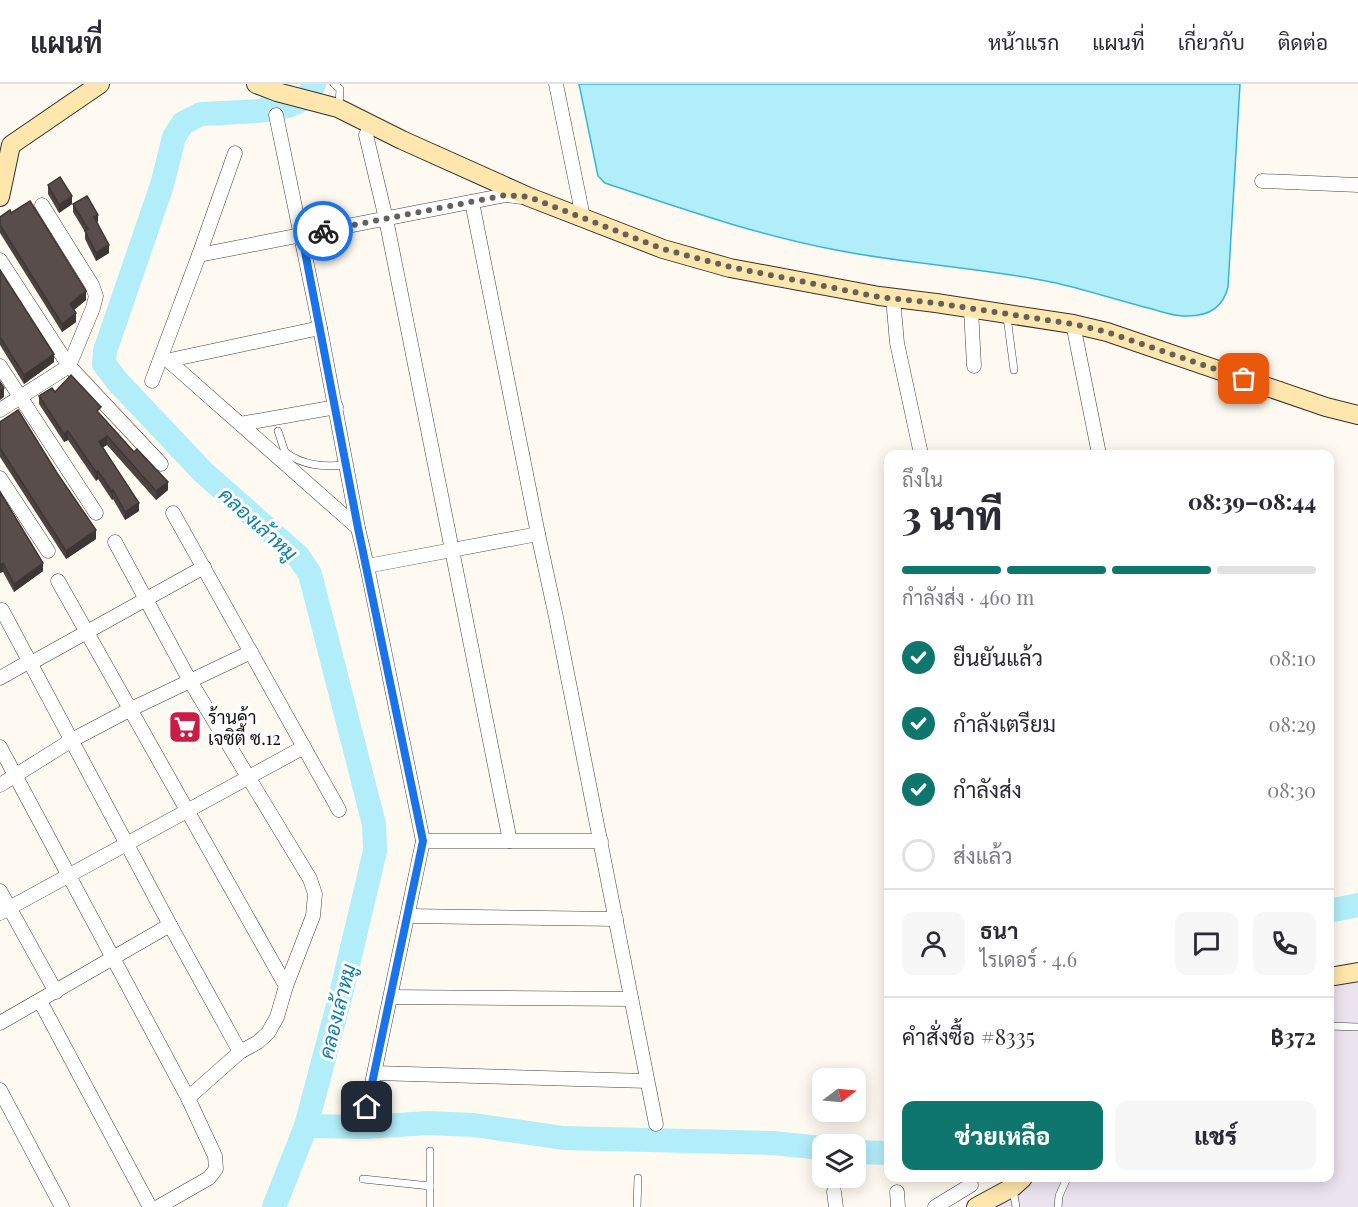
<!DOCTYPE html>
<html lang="th">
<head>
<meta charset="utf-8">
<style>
  :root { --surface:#fff; --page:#f7f7f7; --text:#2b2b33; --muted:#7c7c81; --line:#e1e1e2; --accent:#0f766e }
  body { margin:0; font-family:"Playfair Display",Sarabun,serif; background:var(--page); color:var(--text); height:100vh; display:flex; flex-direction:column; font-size:22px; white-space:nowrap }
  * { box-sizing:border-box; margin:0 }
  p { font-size:20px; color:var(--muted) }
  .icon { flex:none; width:33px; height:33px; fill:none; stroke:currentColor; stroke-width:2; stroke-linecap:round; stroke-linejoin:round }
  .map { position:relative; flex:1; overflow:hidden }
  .panel { position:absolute; left:884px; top:366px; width:450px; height:732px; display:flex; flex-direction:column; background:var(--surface); border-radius:12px; box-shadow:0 3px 15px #0003 }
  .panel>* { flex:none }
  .needle { width:39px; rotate:74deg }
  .tools { position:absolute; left:812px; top:984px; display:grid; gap:12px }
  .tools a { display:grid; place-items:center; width:54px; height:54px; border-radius:12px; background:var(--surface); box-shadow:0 3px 15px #0003; font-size:30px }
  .pin { position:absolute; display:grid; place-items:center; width:51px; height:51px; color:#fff; margin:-26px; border-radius:12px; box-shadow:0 3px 9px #0006 }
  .courier { position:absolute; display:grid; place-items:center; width:60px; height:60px; margin:-30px; border:4px solid #1a73e8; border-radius:50%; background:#fff; color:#222; box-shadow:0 2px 8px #0007 }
  .summary em { font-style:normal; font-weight:800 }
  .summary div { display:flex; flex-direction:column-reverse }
  .summary { display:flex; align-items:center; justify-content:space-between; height:102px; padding:0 18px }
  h1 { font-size:39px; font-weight:800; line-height:45px }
  .bar { display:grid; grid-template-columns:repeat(4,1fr); gap:9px 6px; align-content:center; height:72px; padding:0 18px }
  .bar i { height:8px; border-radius:4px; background:var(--line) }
  .bar .current { background:var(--accent) }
  .bar p { grid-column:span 4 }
  .line { display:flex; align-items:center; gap:15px; padding:0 18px; border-top:2px solid var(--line) }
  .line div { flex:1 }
  .round { display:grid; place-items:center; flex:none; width:63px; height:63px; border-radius:12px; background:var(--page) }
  ol { padding:0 18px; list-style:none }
  li { display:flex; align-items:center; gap:18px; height:66px }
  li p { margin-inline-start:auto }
  li .icon { padding:6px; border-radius:50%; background:var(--accent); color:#fff; stroke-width:4 }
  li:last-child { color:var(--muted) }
  li i { width:33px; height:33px; border:3px solid var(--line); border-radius:50% }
  .cta { display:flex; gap:12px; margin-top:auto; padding:12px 18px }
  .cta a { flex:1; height:69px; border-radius:12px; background:var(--accent); color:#fff; font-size:24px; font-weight:800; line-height:69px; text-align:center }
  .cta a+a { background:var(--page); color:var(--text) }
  header { display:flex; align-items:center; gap:36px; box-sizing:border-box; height:84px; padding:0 30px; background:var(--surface); border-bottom:2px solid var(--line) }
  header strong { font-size:28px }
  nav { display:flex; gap:33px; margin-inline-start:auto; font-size:21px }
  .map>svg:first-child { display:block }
</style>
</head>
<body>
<header>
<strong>แผนที่</strong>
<nav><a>หน้าแรก</a><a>แผนที่</a><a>เกี่ยวกับ</a><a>ติดต่อ</a></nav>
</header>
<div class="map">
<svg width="1358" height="1123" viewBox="0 0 1358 1123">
  <rect width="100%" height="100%" fill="#fffaf1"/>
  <path fill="#ebe3ee" d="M 1358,897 L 1358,1123 L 983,1123 L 1018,1094 L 1329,1094 L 1329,901 Z"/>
  <path fill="#b2eefa" stroke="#34b6d7" stroke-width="1.5" d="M 579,0 L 1240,0 L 1228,203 C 1223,224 1208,232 1188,232 C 1176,233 1163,228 1152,225 C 1119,217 1085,205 1051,198 C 979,183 904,180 831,165 C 754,150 680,124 605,99 L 598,92 Z"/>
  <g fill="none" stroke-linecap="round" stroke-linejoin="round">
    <g stroke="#b2eefa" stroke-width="24">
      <path d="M 1329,827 L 1358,821"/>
      <path d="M 306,1042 L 366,1043 L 428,1039 L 474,1041 L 563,1054 L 773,1059 L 822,1064"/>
      <path d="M 855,1068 L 888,1069"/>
      <path d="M 274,1123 L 306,1042 L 341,910 L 375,767 L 374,740 L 310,490 L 298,472 L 203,388 L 117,297 L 104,280 L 105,267 L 162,101 L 174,53 L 183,39 L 201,30 L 259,27 L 288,22 L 308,13 L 314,0"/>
    </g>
    <g stroke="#424242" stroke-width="8">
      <g id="lane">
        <path d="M 334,0 L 340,5 L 339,21"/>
        <path d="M 1007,233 L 1014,286"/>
        <path d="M 278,347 L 285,368 C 303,382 324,383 346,381"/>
        <path d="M 1329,942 L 1358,943"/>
        <path d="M 363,1095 L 430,1102"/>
        <path d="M 1013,1105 L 1016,1123"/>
        <path d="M 430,1123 L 430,1067"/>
        <path d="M 637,1123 L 638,1094"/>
        <path d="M 1058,1123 L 1059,1112 L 1067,1094"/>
      </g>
    </g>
    <g stroke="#424242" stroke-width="15">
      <g id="street">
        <path d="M 556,0 L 583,133"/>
        <path d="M 276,31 L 320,244 L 358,444 L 367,482 L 423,757 L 367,1023"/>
        <path d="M 366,51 L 386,135 L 510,757"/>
        <path d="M 1262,97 L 1358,101"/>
        <path d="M 472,118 L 538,450 L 556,533 L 656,1040"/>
        <path d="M 199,171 L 235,69"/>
        <path d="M 0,176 L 69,282 L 161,380"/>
        <path d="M 893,214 L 897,259 L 921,370"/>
        <path d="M 971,225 L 974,282"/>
        <path d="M 1073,240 L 1099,370"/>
        <path d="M 162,271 L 358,444"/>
        <path d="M 170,276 L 320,244"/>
        <path d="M 0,282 L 96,429"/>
        <path d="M 152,297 L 199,171 L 506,111 L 522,113"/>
        <path d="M 0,326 L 69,282 L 93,224 L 96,212 L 92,201 L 42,121"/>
        <path d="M 240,340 L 336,323"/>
        <path d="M 0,394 L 48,467"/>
        <path d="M 173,429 L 339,726"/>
        <path d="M 115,458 L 190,597 L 310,795 L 315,810 L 313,832 L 286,902 L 277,933 L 268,949 L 258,958 L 240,968 L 188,1014"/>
        <path d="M 367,482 L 538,450"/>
        <path d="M 58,497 L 286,902"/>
        <path d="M 2,526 L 170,841 L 240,968"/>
        <path d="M 31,579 L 204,483"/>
        <path d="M 0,594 L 30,577"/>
        <path d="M 0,663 L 188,1014 L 215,1072 L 216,1085 L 209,1094 L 158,1123"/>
        <path d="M 0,701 L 72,656 L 129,626 L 251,568"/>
        <path d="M 423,757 L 601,757"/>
        <path d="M 0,807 L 56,908"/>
        <path d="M 0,829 L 304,663"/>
        <path d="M 408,832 L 616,835"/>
        <path d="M 391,913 L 631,915"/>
        <path d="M 40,917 L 150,1123"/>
        <path d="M 0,939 L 170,841"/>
        <path d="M 375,989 L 647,997"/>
        <path d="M 0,1006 L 62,1123"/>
        <path d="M 834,1108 L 836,1123"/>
        <path d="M 897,1108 L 898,1123"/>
        <path d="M 935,1123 L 971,1101"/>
      </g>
    </g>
    <g stroke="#313131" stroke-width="20">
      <g id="secondary">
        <path d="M 256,0 L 277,8 L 338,24 L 402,56 L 529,113 L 663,165 L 730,184 L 879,212 L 936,219 L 1073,240 L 1107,248 L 1326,323 L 1358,331"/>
        <path d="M 0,113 L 11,61 L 100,0"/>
        <path d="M 1329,893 L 1358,888"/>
        <path d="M 976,1123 L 1013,1103 L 1023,1094"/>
      </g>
    </g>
    <use href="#lane" stroke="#fff" stroke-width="7"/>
    <use href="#street" stroke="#fff" stroke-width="14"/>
    <use href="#secondary" stroke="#ffe6ac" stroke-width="18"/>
  </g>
  <g fill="#4d4240">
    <path d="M 48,101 L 72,120 L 59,129 L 48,110 Z"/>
    <path d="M 73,120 L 109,169 L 96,177 L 85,155 L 85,148 L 73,128 Z"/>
    <path d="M 0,133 L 86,216 L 74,226 L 76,238 L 62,248 L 0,149 Z"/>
    <path d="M 0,186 L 54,278 L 24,300 L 0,261 Z"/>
    <path d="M 55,308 L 101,331 L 168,406 L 156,416 L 107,361 L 103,363 L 139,427 L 125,436 L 113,415 L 112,416 L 98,395 L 96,397 L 68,356 L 64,358 L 39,320 L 39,312 Z"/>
    <path d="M 0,338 L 96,455 L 66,475 L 0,373 Z"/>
    <path d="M 0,408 L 43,487 L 14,508 L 3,488 Z"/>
  </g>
  <g fill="#3e3634">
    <path d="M 72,112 L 72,120 L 59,129 L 59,121 Z"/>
    <path d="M 98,131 L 98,139 L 94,133 Z"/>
    <path d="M 109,161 L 109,169 L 96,177 L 96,169 Z"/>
    <path d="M 86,207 L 86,216 L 70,229 L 70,220 Z"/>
    <path d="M 76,229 L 76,238 L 62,248 L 62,240 Z"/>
    <path d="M 54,270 L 54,278 L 24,300 L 24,291 Z"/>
    <path d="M 4,304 L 4,313 L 0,316 L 0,307 Z"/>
    <path d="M 68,347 L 68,356 L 64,358 L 64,350 Z"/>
    <path d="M 107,352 L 107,361 L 99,366 L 99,358 Z"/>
    <path d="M 98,387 L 98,395 L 96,397 L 96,388 Z"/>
    <path d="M 168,398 L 168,406 L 156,416 L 156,407 Z"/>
    <path d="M 113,406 L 113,415 L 112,416 L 112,408 Z"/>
    <path d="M 139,419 L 139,427 L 125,436 L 125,428 Z"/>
    <path d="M 96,446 L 96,455 L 66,475 L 66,467 Z"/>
    <path d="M 3,479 L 3,488 L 0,489 L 0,481 Z"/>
    <path d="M 43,479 L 43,487 L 14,508 L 14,500 Z"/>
  </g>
  <g fill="#594d4b" stroke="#3e3634" stroke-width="1.5">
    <path d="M 60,93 L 72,112 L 59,121 L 48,101 Z"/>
    <path d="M 87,112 L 98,131 L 94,133 L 109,161 L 96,169 L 85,147 L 88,145 L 73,120 Z"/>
    <path d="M 30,117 L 86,207 L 70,220 L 76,229 L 62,240 L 0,141 L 0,133 L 10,126 L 11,129 Z"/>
    <path d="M 0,186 L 54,270 L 24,291 L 0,253 Z"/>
    <path d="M 71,291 L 101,323 L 97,327 L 117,349 L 134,368 L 137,365 L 168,398 L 156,407 L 107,352 L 99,358 L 139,419 L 125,428 L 113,406 L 112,408 L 98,387 L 96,388 L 68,347 L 64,350 L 39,312 L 52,304 L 55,308 Z"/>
    <path d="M 0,298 L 4,304 L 0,307 Z"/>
    <path d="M 18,326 L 57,389 L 96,446 L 66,467 L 0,364 L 0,338 Z"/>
    <path d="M 0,408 L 43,479 L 14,500 L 3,479 L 0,481 Z"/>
  </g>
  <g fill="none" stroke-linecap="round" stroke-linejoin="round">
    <path stroke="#63615e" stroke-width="6" stroke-dasharray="0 10.8" d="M 323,147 L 506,111 L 529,113 L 663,165 L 730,183 L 879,213 L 936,219 L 1073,240 L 1107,248 L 1244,295"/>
    <path stroke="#1a73e8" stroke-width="8" d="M 323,147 L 302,152 L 358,444 L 423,757 L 367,1023"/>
  </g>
  <defs>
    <g id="supermarket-square" transform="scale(1.725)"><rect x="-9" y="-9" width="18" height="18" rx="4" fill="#ca1c47" stroke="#fff"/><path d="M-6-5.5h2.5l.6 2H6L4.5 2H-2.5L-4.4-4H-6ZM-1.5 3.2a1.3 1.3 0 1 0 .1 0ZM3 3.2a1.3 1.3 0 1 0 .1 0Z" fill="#fff"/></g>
  </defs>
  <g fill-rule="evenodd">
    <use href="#supermarket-square" x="185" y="643"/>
  </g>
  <g text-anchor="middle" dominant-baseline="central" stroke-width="6" stroke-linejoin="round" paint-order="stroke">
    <g font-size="18" fill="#0f0f0f" stroke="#fff" text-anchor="start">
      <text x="208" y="633">ร้านค้า<tspan x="208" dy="21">เจซิตี้ ซ.12</tspan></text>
    </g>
    <g font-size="20" font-style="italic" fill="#0e7fa3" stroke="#fff">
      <text transform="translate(259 439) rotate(42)">คลองเล้าหมู</text>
      <text transform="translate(336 927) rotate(-76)">คลองเล้าหมู</text>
    </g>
  </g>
</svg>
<div class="tools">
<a><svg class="needle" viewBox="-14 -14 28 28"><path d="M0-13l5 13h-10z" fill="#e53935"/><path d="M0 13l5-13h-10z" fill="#7c7c81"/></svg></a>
<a><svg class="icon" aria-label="layers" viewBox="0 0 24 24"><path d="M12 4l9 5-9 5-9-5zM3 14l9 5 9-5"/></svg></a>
</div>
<div class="pin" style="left:1244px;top:295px;background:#ea580c"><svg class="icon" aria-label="bag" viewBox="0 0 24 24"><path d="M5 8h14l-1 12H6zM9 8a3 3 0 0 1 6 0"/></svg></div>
<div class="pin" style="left:367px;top:1023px;background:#1f2937"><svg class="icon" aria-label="home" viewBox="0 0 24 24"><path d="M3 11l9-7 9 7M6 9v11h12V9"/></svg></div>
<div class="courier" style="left:323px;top:147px"><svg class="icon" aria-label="bike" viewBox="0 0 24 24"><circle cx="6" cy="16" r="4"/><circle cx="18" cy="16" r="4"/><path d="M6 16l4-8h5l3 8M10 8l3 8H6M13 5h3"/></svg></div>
<section class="panel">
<div class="summary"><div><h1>3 นาที</h1><p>ถึงใน</p></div><em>08:39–08:44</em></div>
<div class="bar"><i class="current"></i><i class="current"></i><i class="current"></i><i></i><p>กำลังส่ง · 460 m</p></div>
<ol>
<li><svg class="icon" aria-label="check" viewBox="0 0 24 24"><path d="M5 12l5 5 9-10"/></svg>ยืนยันแล้ว<p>08:10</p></li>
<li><svg class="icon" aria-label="check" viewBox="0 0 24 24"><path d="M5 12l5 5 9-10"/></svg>กำลังเตรียม<p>08:29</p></li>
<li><svg class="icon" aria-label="check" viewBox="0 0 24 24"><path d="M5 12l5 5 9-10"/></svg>กำลังส่ง<p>08:30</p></li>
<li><i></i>ส่งแล้ว</li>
</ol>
<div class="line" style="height:108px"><a class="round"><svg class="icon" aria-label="person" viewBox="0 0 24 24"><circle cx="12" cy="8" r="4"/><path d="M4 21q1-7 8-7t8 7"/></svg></a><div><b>ธนา</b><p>ไรเดอร์ · 4.6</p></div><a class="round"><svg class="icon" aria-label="chat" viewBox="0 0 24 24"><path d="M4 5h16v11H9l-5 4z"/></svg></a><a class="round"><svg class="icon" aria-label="phone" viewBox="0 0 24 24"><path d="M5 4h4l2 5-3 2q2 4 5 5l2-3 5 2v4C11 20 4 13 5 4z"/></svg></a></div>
<div class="line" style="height:78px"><div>คำสั่งซื้อ #8335</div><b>฿372</b></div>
<div class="cta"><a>ช่วยเหลือ</a><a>แชร์</a></div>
</section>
</div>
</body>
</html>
